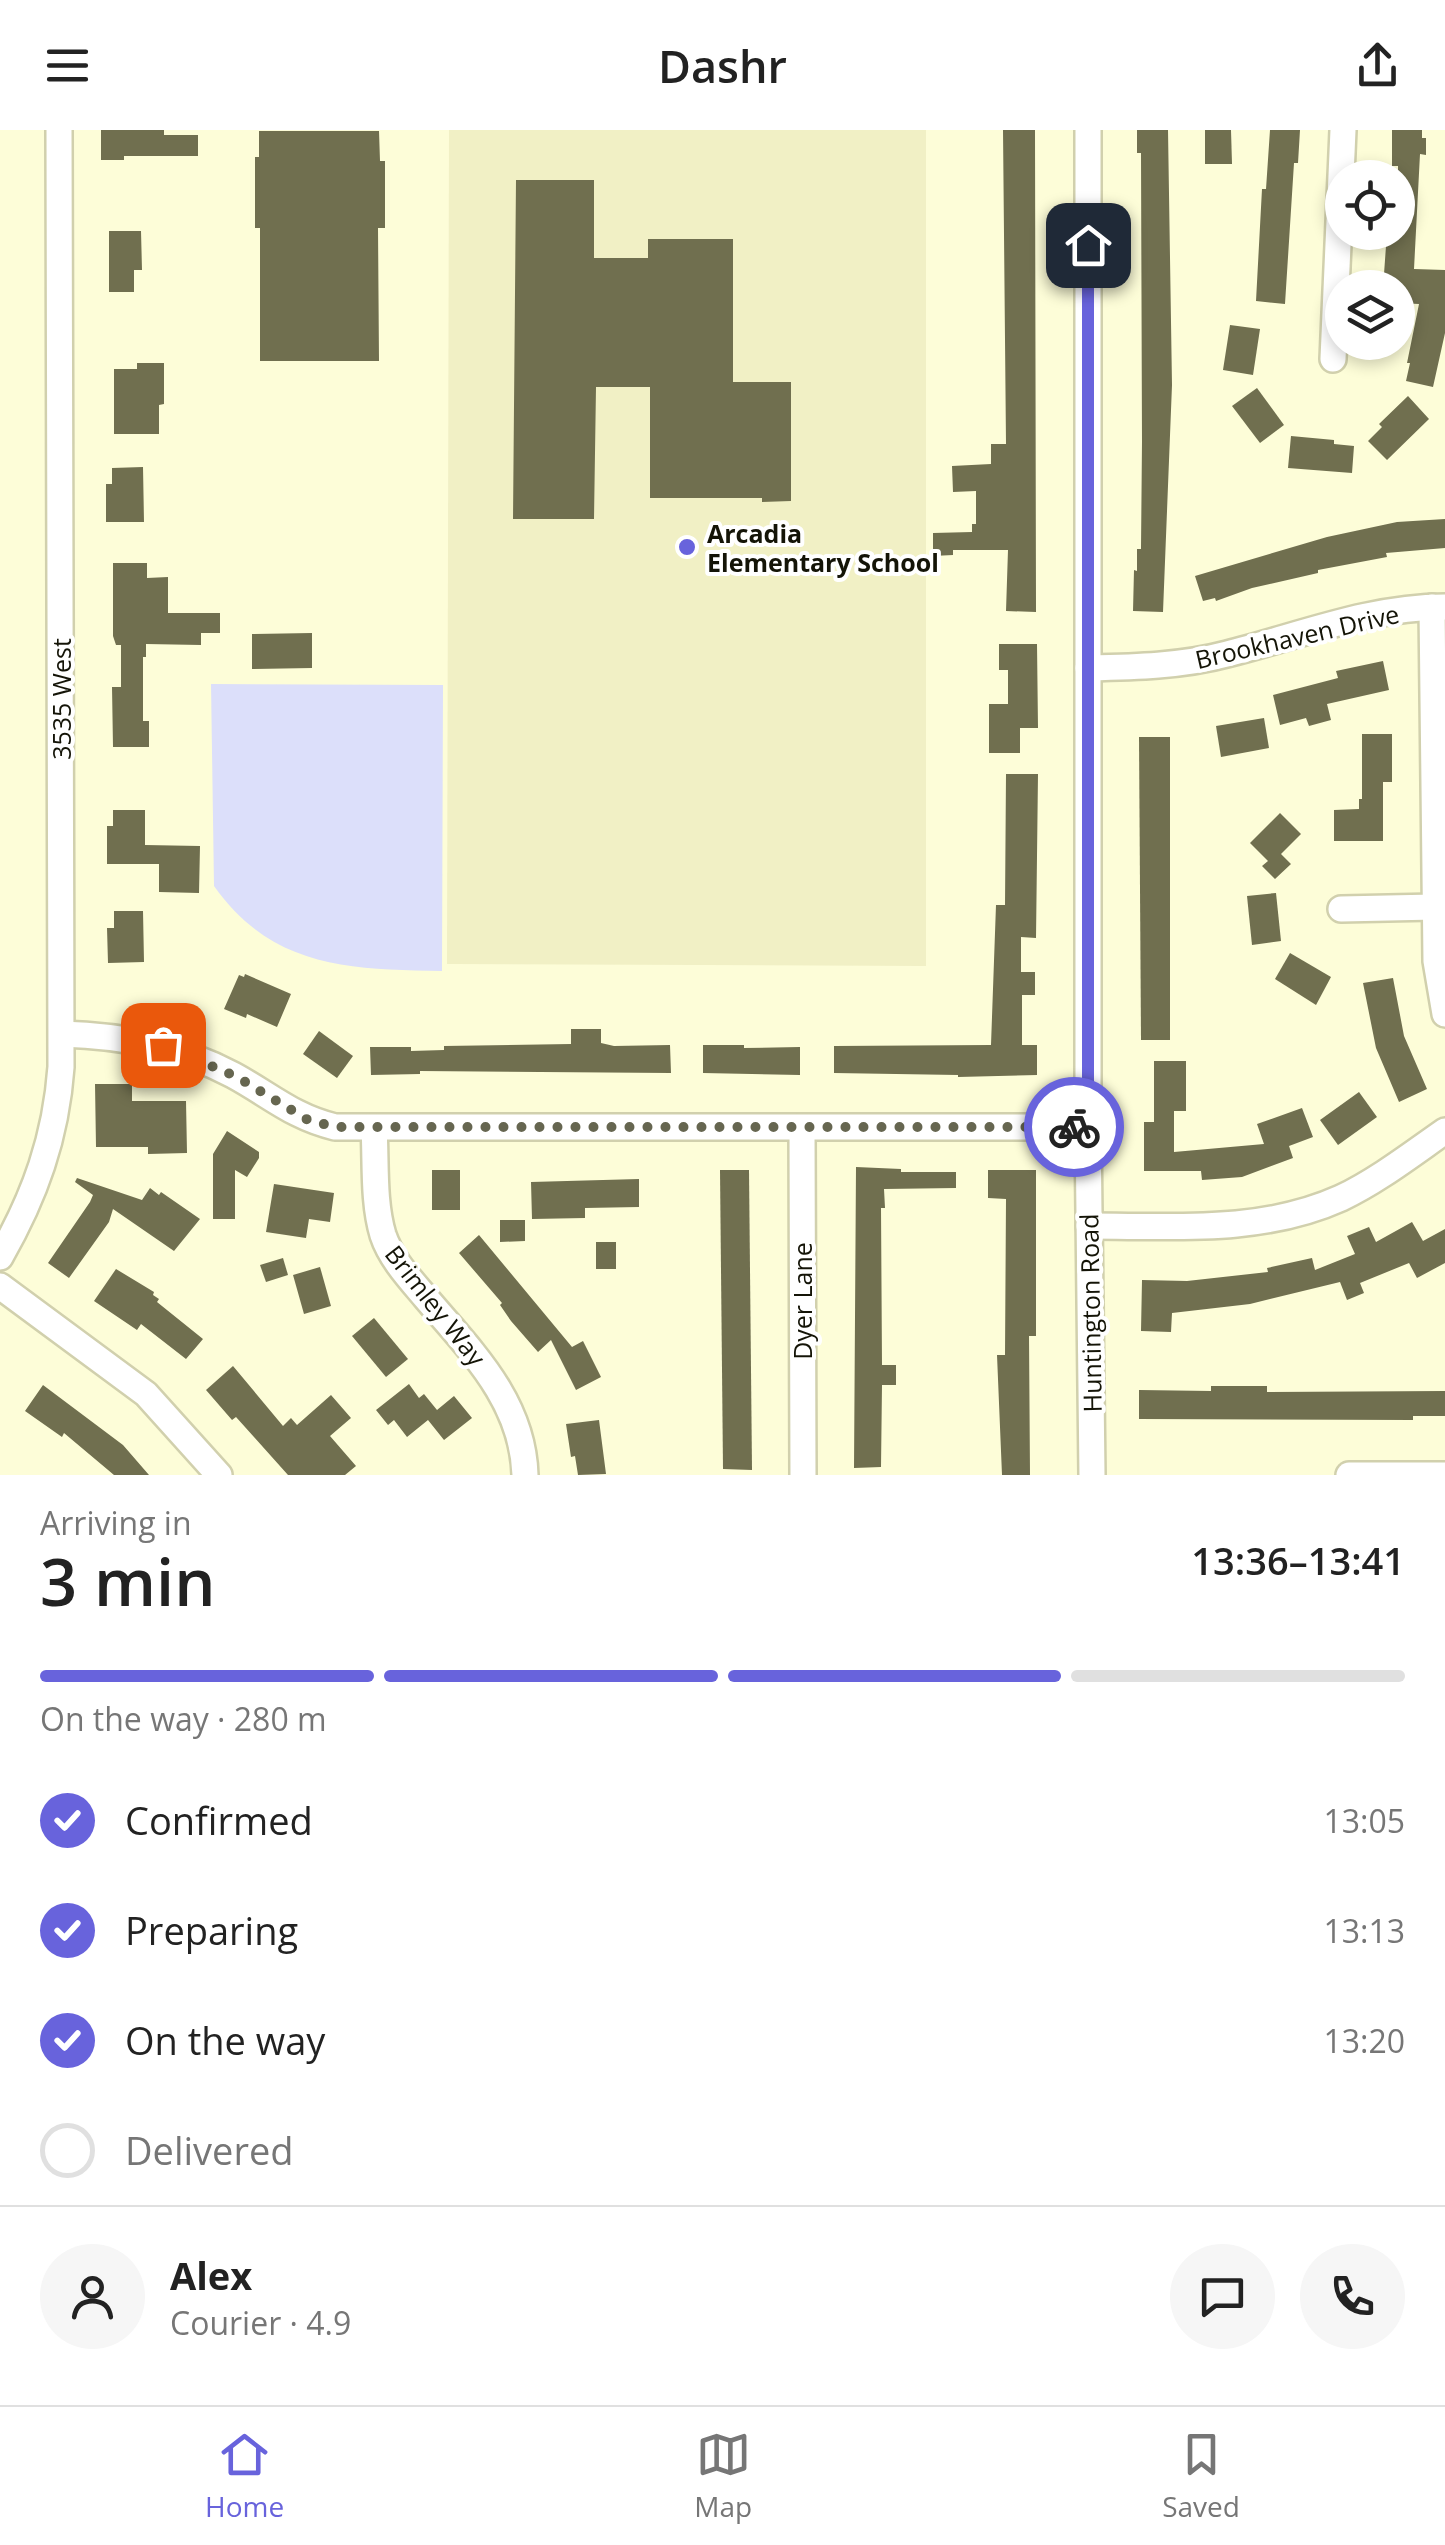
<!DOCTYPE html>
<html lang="en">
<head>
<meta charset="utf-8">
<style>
  :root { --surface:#fff; --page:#f6f6f6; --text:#222; --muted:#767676; --line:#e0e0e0; --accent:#6863dc }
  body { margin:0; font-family:"Open Sans",sans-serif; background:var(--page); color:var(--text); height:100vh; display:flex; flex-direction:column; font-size:38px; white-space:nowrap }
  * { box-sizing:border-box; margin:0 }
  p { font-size:32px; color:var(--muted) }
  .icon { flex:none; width:55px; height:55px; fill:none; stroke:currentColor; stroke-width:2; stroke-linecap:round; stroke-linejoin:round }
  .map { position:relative; height:1345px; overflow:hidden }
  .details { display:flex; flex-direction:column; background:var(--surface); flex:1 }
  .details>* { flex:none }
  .buttons { position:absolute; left:1325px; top:30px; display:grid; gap:20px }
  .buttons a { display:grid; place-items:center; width:90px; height:90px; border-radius:50%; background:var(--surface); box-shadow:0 5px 15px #0003; font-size:50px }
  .pin { position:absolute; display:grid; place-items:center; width:85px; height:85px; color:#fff; margin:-42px; border-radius:20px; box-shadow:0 5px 15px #0006 }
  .courier { position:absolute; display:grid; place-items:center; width:100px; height:100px; margin:-50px; border:8px solid #6863dc; border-radius:50%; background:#fff; color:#222; box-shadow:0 2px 12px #0007 }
  .head em { font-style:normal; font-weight:600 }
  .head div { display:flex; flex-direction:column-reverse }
  .head { display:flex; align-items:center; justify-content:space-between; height:170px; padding:0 40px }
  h1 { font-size:65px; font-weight:600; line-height:75px }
  .bar { display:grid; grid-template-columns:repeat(4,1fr); gap:15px 10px; align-content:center; height:120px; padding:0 40px }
  .bar i { height:12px; border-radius:8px; background:var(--line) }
  .bar .on { background:var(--accent) }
  .bar p { grid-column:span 4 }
  .line { display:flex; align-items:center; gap:25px; padding:0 40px; border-top:2px solid var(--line) }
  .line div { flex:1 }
  .round { display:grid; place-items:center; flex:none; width:105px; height:105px; border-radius:52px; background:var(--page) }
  ol { padding:0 40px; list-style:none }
  li { display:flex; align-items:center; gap:30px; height:110px }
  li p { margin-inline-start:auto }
  li .icon { padding:10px; border-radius:50%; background:var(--accent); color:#fff; stroke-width:4 }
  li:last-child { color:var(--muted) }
  li i { width:55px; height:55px; border:5px solid var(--line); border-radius:50% }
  header { display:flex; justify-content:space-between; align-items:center; height:130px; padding:0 40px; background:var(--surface); font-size:45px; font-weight:600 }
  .tabs { display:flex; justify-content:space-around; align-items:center; height:140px; border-top:2px solid var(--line); background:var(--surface); font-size:28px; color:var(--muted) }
  .tabs a { display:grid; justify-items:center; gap:5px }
  .tabs .on { color:var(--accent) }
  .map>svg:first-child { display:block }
</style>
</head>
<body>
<header><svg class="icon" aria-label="menu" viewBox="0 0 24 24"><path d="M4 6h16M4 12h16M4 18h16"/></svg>Dashr<svg class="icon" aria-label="share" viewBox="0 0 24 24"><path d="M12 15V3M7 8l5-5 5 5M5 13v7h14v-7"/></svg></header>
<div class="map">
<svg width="1445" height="1345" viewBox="0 0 1445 1345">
  <rect width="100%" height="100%" fill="#fdfdd8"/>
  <path fill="#f1f0c5" d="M 449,0 L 926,0 L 926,836 L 447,834 Z"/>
  <path fill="#dcdffa" d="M 211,554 L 443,555 L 442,841 C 351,839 273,839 214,756 Z"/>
  <g fill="#706f4f">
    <path d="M 101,0 L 164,0 L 164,5 L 198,5 L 198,26 L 124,26 L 124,30 L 101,30 Z"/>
    <path d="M 1003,0 L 1035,0 L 1036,482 L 1006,481 L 1008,420 L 953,420 L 953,425 L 933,426 L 933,403 L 972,402 L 972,394 L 976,394 L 976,361 L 953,362 L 952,336 L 991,334 L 991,314 L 1006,314 Z"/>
    <path d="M 1137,0 L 1168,0 L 1172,255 L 1163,482 L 1133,481 L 1134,440 L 1137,441 L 1137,419 L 1141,419 L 1142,311 L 1141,23 L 1137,23 Z"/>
    <path d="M 1205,0 L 1231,0 L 1232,34 L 1205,34 Z"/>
    <path d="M 1270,0 L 1300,0 L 1298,33 L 1294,33 L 1285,174 L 1256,171 L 1262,59 L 1266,59 Z"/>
    <path d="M 1392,0 L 1422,0 L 1422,8 L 1426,8 L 1426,25 L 1420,24 L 1414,139 L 1445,140 L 1445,203 L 1433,257 L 1406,251 L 1410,233 L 1407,233 L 1419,174 L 1398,173 L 1398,158 L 1383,158 L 1387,102 L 1398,102 L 1398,36 L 1392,36 Z"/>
    <path d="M 259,1 L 379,1 L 380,31 L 385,31 L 385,98 L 378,98 L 379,231 L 260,231 L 260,98 L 255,98 L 255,27 L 259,27 Z"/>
    <path d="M 516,50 L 594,50 L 594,128 L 648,128 L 648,109 L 733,109 L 733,252 L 791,252 L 791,371 L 762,372 L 762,368 L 650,368 L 650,257 L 596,257 L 594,389 L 513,389 Z"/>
    <path d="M 109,101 L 141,101 L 142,140 L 134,140 L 134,162 L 109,162 Z"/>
    <path d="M 1230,195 L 1260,199 L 1253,245 L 1223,240 Z"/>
    <path d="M 137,233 L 164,233 L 164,274 L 159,275 L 159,304 L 114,304 L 114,239 L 137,239 Z"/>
    <path d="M 1257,258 L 1284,295 L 1260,313 L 1232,276 Z"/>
    <path d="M 1408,266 L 1429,289 L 1387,330 L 1368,311 L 1382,297 L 1379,294 Z"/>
    <path d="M 1291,306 L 1334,310 L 1334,314 L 1354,316 L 1352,343 L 1288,338 Z"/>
    <path d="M 143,337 L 144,392 L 106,392 L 106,354 L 112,354 L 112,338 Z"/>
    <path d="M 1445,389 L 1445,418 L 1386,423 L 1387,427 L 1318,440 L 1318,443 L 1252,458 L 1216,471 L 1215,468 L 1203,471 L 1195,446 L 1327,407 L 1397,392 Z"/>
    <path d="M 113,433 L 147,433 L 147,448 L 168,447 L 168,483 L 220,483 L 220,503 L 201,503 L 201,515 L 146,514 L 146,527 L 143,527 L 143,591 L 149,591 L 149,617 L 113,617 L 112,557 L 121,557 L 121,515 L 116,515 L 113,506 Z"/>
    <path d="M 312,503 L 312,538 L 252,539 L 252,504 Z"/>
    <path d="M 999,514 L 1037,514 L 1038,598 L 1020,598 L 1020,623 L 989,623 L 989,574 L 1008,574 L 1008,540 L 999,540 Z"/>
    <path d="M 1383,531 L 1389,560 L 1327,574 L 1331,590 L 1309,596 L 1306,588 L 1280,595 L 1273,565 L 1338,548 L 1336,541 Z"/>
    <path d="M 1264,588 L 1269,618 L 1221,627 L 1216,596 Z"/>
    <path d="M 1362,604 L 1392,604 L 1392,652 L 1383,652 L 1383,711 L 1334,711 L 1334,680 L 1359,679 L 1359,669 L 1362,669 Z"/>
    <path d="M 1139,607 L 1170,607 L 1170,910 L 1141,910 Z"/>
    <path d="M 1006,644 L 1038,644 L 1036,808 L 1021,807 L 1021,842 L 1035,842 L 1035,865 L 1022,865 L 1022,915 L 1037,915 L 1037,945 L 958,947 L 958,945 L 834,943 L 834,916 L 991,915 L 996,775 L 1005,775 Z"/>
    <path d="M 113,680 L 145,680 L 145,715 L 200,716 L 199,763 L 159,762 L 159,734 L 107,734 L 107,696 L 113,696 Z"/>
    <path d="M 1280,683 L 1301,704 L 1281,724 L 1291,734 L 1275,749 L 1262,736 L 1268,731 L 1250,713 Z"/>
    <path d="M 1276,763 L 1281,811 L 1252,815 L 1247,766 Z"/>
    <path d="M 114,781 L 143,781 L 144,832 L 108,833 L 107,798 L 114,798 Z"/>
    <path d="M 1290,823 L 1331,847 L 1316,875 L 1275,849 Z"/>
    <path d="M 245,844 L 291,864 L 277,897 L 247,884 L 246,888 L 224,879 L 239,845 L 244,847 Z"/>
    <path d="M 1393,848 L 1404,906 L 1427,959 L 1399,972 L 1376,918 L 1363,853 Z"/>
    <path d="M 571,899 L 601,899 L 601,913 L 614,916 L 670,915 L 671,943 L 420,941 L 420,944 L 371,945 L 370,917 L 411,917 L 411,921 L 444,920 L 444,916 L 571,914 Z"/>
    <path d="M 319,901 L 353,926 L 337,948 L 303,924 Z"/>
    <path d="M 703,915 L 744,915 L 744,918 L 800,917 L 800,945 L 703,943 Z"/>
    <path d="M 1154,931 L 1186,931 L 1186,981 L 1174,981 L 1174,1022 L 1264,1014 L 1257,994 L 1302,978 L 1313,1007 L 1289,1016 L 1293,1028 L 1242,1047 L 1202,1050 L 1201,1041 L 1144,1041 L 1144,992 L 1154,992 Z"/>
    <path d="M 95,954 L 132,954 L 132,971 L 186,971 L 187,1023 L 148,1024 L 148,1017 L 96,1017 Z"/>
    <path d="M 1359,962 L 1377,987 L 1338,1015 L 1320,990 Z"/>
    <path d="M 227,1001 L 259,1022 L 259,1028 L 247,1047 L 235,1040 L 235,1089 L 213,1089 L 213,1024 Z"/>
    <path d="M 856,1037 L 901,1039 L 901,1042 L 956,1042 L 956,1058 L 884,1059 L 885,1078 L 881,1078 L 882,1235 L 896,1235 L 896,1255 L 882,1255 L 881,1337 L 854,1338 Z"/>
    <rect x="432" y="1040" width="28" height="40"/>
    <path d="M 720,1040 L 749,1040 L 752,1340 L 723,1339 Z"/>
    <path d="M 988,1040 L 1036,1040 L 1036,1206 L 1029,1206 L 1030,1345 L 1002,1345 L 997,1225 L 1005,1225 L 1006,1069 L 988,1068 Z"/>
    <path d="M 77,1048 L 142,1070 L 150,1058 L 159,1065 L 161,1062 L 200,1089 L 174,1121 L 113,1079 L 109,1092 L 69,1148 L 48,1133 L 90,1072 L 93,1065 L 75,1052 Z"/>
    <path d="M 639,1049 L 639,1077 L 585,1078 L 585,1088 L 532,1089 L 531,1052 Z"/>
    <path d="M 274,1054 L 334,1063 L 330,1092 L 309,1089 L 306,1108 L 266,1102 Z"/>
    <path d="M 500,1090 L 525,1090 L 525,1111 L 500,1112 Z"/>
    <path d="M 1412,1092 L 1423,1111 L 1445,1099 L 1445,1133 L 1417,1148 L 1409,1133 L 1360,1153 L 1364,1163 L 1347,1170 L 1340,1152 L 1250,1174 L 1172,1183 L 1171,1202 L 1141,1201 L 1142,1150 L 1187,1151 L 1268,1142 L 1267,1138 L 1312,1128 L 1315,1140 L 1355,1124 L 1347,1106 L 1369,1097 L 1376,1112 Z"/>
    <path d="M 479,1105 L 572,1217 L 583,1211 L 601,1247 L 576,1260 L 551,1210 L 538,1222 L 511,1191 L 500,1175 L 502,1173 L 459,1123 Z"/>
    <rect x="596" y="1112" width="20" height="27"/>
    <path d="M 283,1128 L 288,1145 L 266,1152 L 260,1135 Z"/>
    <path d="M 320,1137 L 331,1176 L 304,1184 L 293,1145 Z"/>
    <path d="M 116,1139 L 154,1162 L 153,1165 L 159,1169 L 157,1172 L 203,1209 L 186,1229 L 141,1194 L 137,1200 L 94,1171 Z"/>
    <path d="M 374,1188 L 408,1229 L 386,1247 L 352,1206 Z"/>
    <path d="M 233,1236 L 283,1296 L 291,1288 L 297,1295 L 331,1265 L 351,1288 L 330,1306 L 356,1336 L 345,1345 L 288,1345 L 236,1287 L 232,1290 L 206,1260 Z"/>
    <path d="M 409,1254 L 419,1268 L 424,1264 L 437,1280 L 454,1266 L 472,1288 L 444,1310 L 428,1290 L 407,1307 L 394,1290 L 388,1295 L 376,1280 Z"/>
    <path d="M 43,1255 L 123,1315 L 149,1345 L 114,1345 L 64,1303 L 62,1307 L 25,1281 Z"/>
    <path d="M 1211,1256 L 1267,1256 L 1267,1262 L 1445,1261 L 1445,1286 L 1413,1286 L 1413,1290 L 1139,1289 L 1139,1260 L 1211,1261 Z"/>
    <path d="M 599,1290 L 606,1344 L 578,1345 L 575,1326 L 571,1327 L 566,1294 Z"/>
  </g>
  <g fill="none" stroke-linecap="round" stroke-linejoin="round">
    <g stroke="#d1d0ad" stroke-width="30">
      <g id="minor">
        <path d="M 1088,0 L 1088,997 L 1092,1345"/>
        <path d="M 1333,229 L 1343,0"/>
        <path d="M 1432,477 L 1436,831 L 1445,884"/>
        <path d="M 1088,538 C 1134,537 1182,536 1227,524 C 1299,506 1369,477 1445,477"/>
        <path d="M 1341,779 L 1435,777"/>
        <path d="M 62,904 C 124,906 178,916 233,945 C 270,965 293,987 335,997 L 1088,997"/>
        <path d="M 374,998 C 376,1032 373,1072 383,1105 C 391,1129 410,1149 426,1168 C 471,1221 523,1271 525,1345"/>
        <path d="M 802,998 L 803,1345"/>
        <path d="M 1089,1096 C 1174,1096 1261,1104 1341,1068 C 1377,1051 1412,1024 1445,1001"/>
        <path d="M 0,1127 C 35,1066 56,1007 61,937 L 59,0"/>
        <path d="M 0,1156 L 146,1264 L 219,1345"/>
        <path d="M 1349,1345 L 1445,1345"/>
      </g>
    </g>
    <use href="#minor" stroke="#fff" stroke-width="25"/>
  </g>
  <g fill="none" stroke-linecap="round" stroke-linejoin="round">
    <path stroke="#666650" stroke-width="10" stroke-dasharray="0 18" d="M 163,915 L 237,947 L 308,990 L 335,997 L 1074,997"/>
    <path stroke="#6863dc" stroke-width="12" d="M 1074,997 L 1088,997 L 1088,115"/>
  </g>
  <circle fill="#6863dc" stroke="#fff" stroke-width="4" cx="687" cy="417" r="10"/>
  <g text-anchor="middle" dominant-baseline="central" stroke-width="8" stroke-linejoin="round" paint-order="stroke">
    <g font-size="25" font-weight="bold" fill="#141407" stroke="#fff" text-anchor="start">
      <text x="707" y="403">Arcadia<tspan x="707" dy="29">Elementary School</tspan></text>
    </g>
    <g font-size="25" fill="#141407" stroke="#fff">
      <text transform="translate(1297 506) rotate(-13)">Brookhaven Drive</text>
      <text transform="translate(61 569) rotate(-90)">3535 West</text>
      <text transform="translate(802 1171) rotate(-90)">Dyer Lane</text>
      <text transform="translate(436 1175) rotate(52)">Brimley Way</text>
      <text transform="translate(1090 1183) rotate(-91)">Huntington Road</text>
    </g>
  </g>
</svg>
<div class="buttons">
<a><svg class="icon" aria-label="locate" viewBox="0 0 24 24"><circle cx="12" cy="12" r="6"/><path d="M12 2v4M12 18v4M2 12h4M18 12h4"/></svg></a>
<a><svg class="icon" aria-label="layers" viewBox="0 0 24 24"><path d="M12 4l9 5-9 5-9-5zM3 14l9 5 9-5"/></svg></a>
</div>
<div class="pin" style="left:163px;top:915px;background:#ea580c"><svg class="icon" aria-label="bag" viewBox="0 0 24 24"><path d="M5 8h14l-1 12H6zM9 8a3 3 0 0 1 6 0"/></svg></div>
<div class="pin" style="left:1088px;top:115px;background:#1f2937"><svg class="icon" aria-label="home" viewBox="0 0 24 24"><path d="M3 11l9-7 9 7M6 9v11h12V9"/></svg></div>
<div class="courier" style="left:1074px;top:997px"><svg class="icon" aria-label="bike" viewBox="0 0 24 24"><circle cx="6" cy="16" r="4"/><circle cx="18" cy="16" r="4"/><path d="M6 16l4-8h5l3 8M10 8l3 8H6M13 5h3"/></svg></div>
</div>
<section class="details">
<div class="head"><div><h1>3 min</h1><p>Arriving in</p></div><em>13:36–13:41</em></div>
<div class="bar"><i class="on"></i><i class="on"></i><i class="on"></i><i></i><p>On the way · 280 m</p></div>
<ol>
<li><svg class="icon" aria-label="check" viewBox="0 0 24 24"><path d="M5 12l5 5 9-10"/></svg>Confirmed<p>13:05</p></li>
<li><svg class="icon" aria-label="check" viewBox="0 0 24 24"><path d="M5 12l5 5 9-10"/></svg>Preparing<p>13:13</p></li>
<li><svg class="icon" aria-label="check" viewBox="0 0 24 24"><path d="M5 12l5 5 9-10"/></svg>On the way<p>13:20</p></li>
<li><i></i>Delivered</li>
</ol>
<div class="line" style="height:180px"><a class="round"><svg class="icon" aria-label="person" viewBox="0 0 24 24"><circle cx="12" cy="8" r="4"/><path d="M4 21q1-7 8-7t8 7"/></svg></a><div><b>Alex</b><p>Courier · 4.9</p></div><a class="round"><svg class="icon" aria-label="chat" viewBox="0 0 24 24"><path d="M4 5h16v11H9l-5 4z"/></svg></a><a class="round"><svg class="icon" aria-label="phone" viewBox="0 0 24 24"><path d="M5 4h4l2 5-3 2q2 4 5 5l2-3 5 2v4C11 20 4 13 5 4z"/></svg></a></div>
</section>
<nav class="tabs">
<a class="on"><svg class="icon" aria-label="home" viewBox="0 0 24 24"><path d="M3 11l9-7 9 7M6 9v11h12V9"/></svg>Home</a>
<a><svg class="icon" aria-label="map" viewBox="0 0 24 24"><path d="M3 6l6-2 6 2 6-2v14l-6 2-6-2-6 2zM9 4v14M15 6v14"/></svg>Map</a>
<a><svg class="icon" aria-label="saved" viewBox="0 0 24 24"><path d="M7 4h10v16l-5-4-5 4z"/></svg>Saved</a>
</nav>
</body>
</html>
